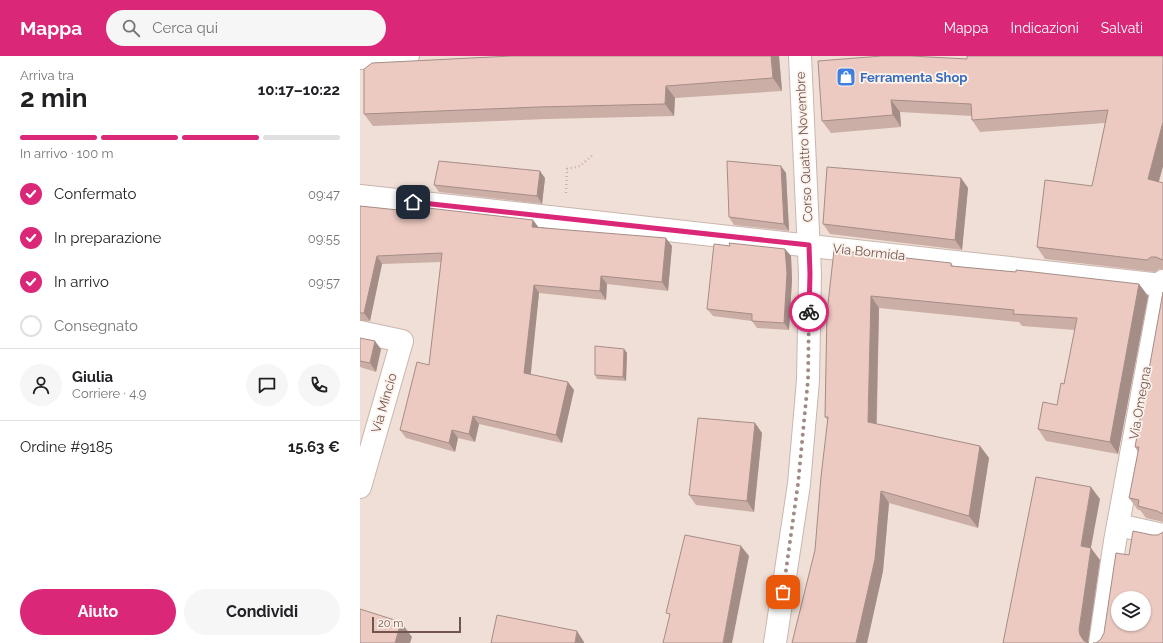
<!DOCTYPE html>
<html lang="it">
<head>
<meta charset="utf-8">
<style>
  :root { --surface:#fff; --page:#f6f6f6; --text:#202124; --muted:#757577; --line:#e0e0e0; --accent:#db2777 }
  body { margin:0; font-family:Raleway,sans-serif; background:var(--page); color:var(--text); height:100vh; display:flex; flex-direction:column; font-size:15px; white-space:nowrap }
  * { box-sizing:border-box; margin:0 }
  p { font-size:13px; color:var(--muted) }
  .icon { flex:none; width:22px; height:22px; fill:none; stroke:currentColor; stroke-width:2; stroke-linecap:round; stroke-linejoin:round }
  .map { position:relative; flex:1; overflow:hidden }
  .side { display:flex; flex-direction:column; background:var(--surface); width:360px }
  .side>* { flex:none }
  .buttons { position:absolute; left:751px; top:535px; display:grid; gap:8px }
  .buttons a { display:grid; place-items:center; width:40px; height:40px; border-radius:50%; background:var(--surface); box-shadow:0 1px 3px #0004; font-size:20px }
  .scale { position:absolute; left:12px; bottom:10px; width:89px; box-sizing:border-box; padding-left:4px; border:2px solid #70544e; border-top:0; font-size:11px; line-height:14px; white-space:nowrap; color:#70544e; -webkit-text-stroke:3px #fdf3ec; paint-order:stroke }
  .pin { position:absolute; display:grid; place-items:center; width:34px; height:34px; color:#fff; margin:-17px; border-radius:8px; box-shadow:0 2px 6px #0006 }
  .courier { position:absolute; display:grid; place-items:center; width:40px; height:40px; margin:-20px; border:3px solid #db2777; border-radius:50%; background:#fff; color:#222; box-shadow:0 1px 5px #0007 }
  .summary em { font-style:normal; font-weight:700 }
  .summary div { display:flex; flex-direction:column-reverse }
  .summary { display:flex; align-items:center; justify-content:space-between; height:68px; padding:0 20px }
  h1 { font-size:26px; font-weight:700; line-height:30px }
  .bar { display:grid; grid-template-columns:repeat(4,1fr); gap:6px 4px; align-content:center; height:48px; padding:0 20px }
  .bar i { height:5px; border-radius:3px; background:var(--line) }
  .bar .selected { background:var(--accent) }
  .bar p { grid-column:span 4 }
  .line { display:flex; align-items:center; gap:10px; padding:0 20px; border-top:1px solid var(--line) }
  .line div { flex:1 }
  .round { display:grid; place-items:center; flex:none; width:42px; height:42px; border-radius:21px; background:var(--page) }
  ol { padding:0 20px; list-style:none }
  li { display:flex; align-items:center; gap:12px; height:44px }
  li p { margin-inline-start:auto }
  li .icon { padding:4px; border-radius:50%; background:var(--accent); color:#fff; stroke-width:4 }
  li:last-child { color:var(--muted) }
  li i { width:22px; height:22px; border:2px solid var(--line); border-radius:50% }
  .cta { display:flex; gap:8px; margin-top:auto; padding:8px 20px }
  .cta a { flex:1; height:46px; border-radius:24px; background:var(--accent); color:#fff; font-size:16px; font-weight:700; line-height:46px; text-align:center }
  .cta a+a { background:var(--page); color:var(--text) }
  header { display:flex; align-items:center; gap:24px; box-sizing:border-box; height:56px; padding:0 20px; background:var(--accent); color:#fff }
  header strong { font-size:19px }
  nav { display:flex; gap:22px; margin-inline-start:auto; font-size:14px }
  .search { width:280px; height:36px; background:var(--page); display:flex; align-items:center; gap:10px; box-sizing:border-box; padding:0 14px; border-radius:22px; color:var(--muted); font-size:15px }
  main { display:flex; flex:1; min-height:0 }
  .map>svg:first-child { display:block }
</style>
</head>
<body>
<header>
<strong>Mappa</strong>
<div class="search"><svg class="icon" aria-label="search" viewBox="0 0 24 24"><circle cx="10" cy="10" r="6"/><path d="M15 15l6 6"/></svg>Cerca qui</div>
<nav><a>Mappa</a><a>Indicazioni</a><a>Salvati</a></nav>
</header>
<main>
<section class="side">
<div class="summary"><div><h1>2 min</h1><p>Arriva tra</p></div><em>10:17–10:22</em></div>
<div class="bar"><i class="selected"></i><i class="selected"></i><i class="selected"></i><i></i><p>In arrivo · 100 m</p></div>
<ol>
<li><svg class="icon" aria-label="check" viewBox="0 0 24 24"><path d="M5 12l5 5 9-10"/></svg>Confermato<p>09:47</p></li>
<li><svg class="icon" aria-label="check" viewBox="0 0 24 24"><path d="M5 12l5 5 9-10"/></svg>In preparazione<p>09:55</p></li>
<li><svg class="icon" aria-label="check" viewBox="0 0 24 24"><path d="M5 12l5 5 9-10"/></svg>In arrivo<p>09:57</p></li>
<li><i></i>Consegnato</li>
</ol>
<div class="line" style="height:72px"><a class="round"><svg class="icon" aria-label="person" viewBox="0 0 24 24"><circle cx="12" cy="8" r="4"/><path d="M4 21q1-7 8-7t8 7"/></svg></a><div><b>Giulia</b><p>Corriere · 4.9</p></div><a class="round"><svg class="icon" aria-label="chat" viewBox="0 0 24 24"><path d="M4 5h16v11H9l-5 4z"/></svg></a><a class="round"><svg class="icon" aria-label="phone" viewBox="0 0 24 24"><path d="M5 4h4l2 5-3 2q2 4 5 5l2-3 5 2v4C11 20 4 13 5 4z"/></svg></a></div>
<div class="line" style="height:52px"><div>Ordine #9185</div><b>15.63 €</b></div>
<div class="cta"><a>Aiuto</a><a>Condividi</a></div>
</section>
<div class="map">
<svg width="803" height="587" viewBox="0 0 803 587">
  <rect width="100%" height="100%" fill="#faefe6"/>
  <path fill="#f0dfd6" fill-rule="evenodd" d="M 0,0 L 803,0 L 803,587 L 0,587 ZM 758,542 L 784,542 L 784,568 L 758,568 Z"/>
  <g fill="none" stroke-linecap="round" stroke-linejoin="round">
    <g stroke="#cab6ae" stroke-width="24">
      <g id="street">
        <path d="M 0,2 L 48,0"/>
        <path d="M 0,140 L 803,229"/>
        <path d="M 0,276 L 42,285 L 0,431"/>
        <path d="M 758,469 L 803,479"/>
        <path d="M 415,587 L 439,428 L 448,324 L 450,218 L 440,0"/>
        <path d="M 740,587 L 755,485 L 803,225"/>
      </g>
    </g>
    <path stroke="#d1aea4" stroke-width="2.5" stroke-dasharray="1 3" stroke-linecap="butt" d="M 206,137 L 207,113 L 220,110 L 234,98"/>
    <use href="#street" stroke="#fff" stroke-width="22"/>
  </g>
  <g fill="#cbaea6">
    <path d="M 419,0 L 422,35 L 315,42 L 314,60 L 187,63 L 13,70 L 4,58 Z"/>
    <path d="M 803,0 L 803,110 L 799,126 L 803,127 L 803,213 L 799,213 L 795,216 L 685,203 L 677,191 L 732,130 L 745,67 L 620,76 L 612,64 L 612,60 L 540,56 L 541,71 L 471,77 L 462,65 L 607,3 Z"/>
    <path d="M 426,117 L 429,175 L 374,169 L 369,161 Z"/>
    <path d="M 185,122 L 182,148 L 79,136 L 74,129 Z"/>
    <path d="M 601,122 L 608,132 L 602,194 L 470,178 L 463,168 Z"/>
    <path d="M 0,150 L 67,157 L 173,164 L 178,171 L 312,190 L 308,235 L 247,228 L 246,244 L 179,237 L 170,318 L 214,334 L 202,387 L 119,368 L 115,386 L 98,382 L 95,396 L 46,382 L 40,374 L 69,309 L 81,206 L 22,208 L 10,265 L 0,265 Z"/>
    <path d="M 370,190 L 425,193 L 431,200 L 432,224 L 429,274 L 397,272 L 392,265 L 353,260 L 347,253 Z"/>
    <path d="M 591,207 L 593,210 L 779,228 L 788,240 L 758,398 L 686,385 L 678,373 L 697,349 L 704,328 L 715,274 L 662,270 L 659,266 L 519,252 L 517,368 L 620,390 L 629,402 L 618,472 L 529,447 L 523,515 L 507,587 L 432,587 L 455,494 L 468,365 L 465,361 L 467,257 Z"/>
    <path d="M 803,236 L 803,466 L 786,462 L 780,454 L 778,454 L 769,442 L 778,396 L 775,391 Z"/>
    <path d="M 0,282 L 21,293 L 16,316 L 0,311 Z"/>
    <path d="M 264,293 L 267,297 L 266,325 L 237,323 L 235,319 Z"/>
    <path d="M 395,367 L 402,377 L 394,456 L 336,449 L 329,439 Z"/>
  </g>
  <g fill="#a58d87">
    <path d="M 411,0 L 419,0 L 422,35 L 413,22 Z"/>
    <path d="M 306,30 L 315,42 L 314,60 L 305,48 Z"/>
    <path d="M 531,44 L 540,56 L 541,71 L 533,59 Z"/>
    <path d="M 803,66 L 803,110 L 796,135 L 788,123 Z"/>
    <path d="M 421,110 L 426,117 L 429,175 L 424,168 Z"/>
    <path d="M 180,115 L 185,122 L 182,148 L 177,140 Z"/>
    <path d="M 601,122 L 608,132 L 602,194 L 595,184 Z"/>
    <path d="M 173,164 L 179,172 L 172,171 Z"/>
    <path d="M 306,182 L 312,190 L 308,235 L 302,226 Z"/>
    <path d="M 425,193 L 431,200 L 432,224 L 429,274 L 424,267 Z"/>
    <path d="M 17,200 L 22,208 L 10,265 L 4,257 Z"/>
    <path d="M 241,220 L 247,228 L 246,244 L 240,235 Z"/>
    <path d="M 779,228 L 788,240 L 758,398 L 750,386 Z"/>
    <path d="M 174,229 L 179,237 L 170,326 L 164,317 Z"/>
    <path d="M 511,240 L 519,252 L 516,378 L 508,366 Z"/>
    <path d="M 15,285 L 21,293 L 16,316 L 10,307 Z"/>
    <path d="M 264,293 L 267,297 L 266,325 L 263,321 Z"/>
    <path d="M 208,326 L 214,334 L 202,387 L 196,379 Z"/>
    <path d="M 113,360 L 119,368 L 115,386 L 109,378 Z"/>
    <path d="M 395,367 L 402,377 L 394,456 L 387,445 Z"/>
    <path d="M 92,374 L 98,382 L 95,396 L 89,387 Z"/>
    <path d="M 620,390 L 629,402 L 618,472 L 609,460 Z"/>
    <path d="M 731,431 L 740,443 L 729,502 L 721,490 Z"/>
    <path d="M 521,435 L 529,447 L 523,515 L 507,587 L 496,587 Z"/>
    <path d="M 381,490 L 389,500 L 372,587 L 363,587 Z"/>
    <path d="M 731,492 L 740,504 L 728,587 L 725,587 L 720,579 L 719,574 Z"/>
    <path d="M 41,566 L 52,581 L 50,587 L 35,587 Z"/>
    <path d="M 217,575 L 224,586 L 224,587 L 215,587 Z"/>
  </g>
  <g fill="#eccac1" stroke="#a58d87" fill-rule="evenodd">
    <path d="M 151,0 L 411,0 L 413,22 L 306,30 L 305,48 L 179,51 L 4,58 L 4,13 L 12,7 Z"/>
    <path d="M 522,0 L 551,0 L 607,3 L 607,0 L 803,0 L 803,66 L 788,123 L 803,127 L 803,204 L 796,201 L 791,201 L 787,204 L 677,191 L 685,124 L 732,130 L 748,54 L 612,64 L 611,48 L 531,44 L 533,59 L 462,65 L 458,5 Z"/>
    <path d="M 79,105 L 180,115 L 177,140 L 74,129 Z"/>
    <path d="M 367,105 L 421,110 L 424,168 L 369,161 Z"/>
    <path d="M 467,111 L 601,122 L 595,184 L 463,168 Z"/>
    <path d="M 0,150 L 67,157 L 68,152 L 173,164 L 172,171 L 306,182 L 302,226 L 241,220 L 240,235 L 174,229 L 164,317 L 208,326 L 196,379 L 113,360 L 109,378 L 92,374 L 89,387 L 40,374 L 57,306 L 69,309 L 82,197 L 17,200 L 4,257 L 0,257 Z"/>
    <path d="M 369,187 L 425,193 L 427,217 L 424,267 L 392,265 L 392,258 L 347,253 L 354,188 L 370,190 Z"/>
    <path d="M 474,194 L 591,207 L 591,210 L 656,216 L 656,214 L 779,228 L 750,386 L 678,373 L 683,346 L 697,349 L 701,327 L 704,328 L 717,262 L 653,258 L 654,254 L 511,240 L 508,366 L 620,390 L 609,460 L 521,435 L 515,503 L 496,587 L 432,587 L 455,494 L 461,421 L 468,361 L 465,361 L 467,257 Z"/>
    <path d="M 803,236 L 803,458 L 797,455 L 778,450 L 779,444 L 769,442 L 779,391 L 775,391 Z"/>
    <path d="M 0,282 L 15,285 L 10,307 L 0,305 Z"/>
    <path d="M 235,290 L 264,293 L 263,321 L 235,319 Z"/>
    <path d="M 338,362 L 395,367 L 387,445 L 329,439 Z"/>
    <path d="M 676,421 L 731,431 L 721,490 L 731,492 L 719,574 L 720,579 L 724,585 L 729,587 L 643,587 Z"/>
    <path d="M 773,475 L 792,479 L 798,479 L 803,476 L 803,587 L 733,587 L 736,587 L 741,583 L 744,577 L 756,497 L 769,499 ZM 758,542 L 784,542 L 784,568 L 758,568 Z"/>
    <path d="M 325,479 L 381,490 L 363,587 L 303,587 L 310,558 L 306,557 Z"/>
    <path d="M 0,553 L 41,566 L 35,587 L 0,587 Z"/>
    <path d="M 137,559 L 217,575 L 215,587 L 131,587 Z"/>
  </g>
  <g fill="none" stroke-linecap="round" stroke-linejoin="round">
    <path stroke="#a08a83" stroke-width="4" stroke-dasharray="0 7.2" d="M 423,536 L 438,428 L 448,324 L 449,256"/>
    <path stroke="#db2777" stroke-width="5" d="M 53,146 L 449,189 L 450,218 L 449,256"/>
  </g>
  <defs>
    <g id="shop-square" transform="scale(1)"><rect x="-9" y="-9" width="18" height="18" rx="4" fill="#3f7fe0" stroke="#fdf3ec"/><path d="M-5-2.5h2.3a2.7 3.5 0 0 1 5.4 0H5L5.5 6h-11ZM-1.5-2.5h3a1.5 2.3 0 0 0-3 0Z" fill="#fff"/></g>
  </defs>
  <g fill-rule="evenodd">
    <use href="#shop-square" x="486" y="21"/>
  </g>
  <g text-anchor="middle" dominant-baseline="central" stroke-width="3.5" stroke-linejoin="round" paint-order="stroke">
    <g font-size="13" font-weight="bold" fill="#366cbe" stroke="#fdf3ec" text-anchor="start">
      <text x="500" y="21">Ferramenta Shop</text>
    </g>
    <g font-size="13" fill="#70544e" stroke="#fdf3ec">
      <text transform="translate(444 91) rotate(-93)">Corso Quattro Novembre</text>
      <text transform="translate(509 196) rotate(6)">Via Bormida</text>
      <text transform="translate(24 347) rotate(-74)">Via Mincio</text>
      <text transform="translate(780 347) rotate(-80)">Via Omegna</text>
    </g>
  </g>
</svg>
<div class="buttons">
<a><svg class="icon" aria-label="layers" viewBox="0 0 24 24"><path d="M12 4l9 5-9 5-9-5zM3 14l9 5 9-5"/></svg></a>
</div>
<div class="scale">20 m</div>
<div class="pin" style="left:423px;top:536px;background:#ea580c"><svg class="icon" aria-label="bag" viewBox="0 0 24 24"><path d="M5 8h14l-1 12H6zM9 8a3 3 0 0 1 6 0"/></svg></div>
<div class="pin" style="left:53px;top:146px;background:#1f2937"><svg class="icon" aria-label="home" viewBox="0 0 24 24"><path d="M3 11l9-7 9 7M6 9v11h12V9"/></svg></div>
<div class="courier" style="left:449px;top:256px"><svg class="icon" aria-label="bike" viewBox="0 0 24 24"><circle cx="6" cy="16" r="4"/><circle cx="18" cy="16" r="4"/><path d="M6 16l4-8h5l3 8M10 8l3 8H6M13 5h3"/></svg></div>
</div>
</main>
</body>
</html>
